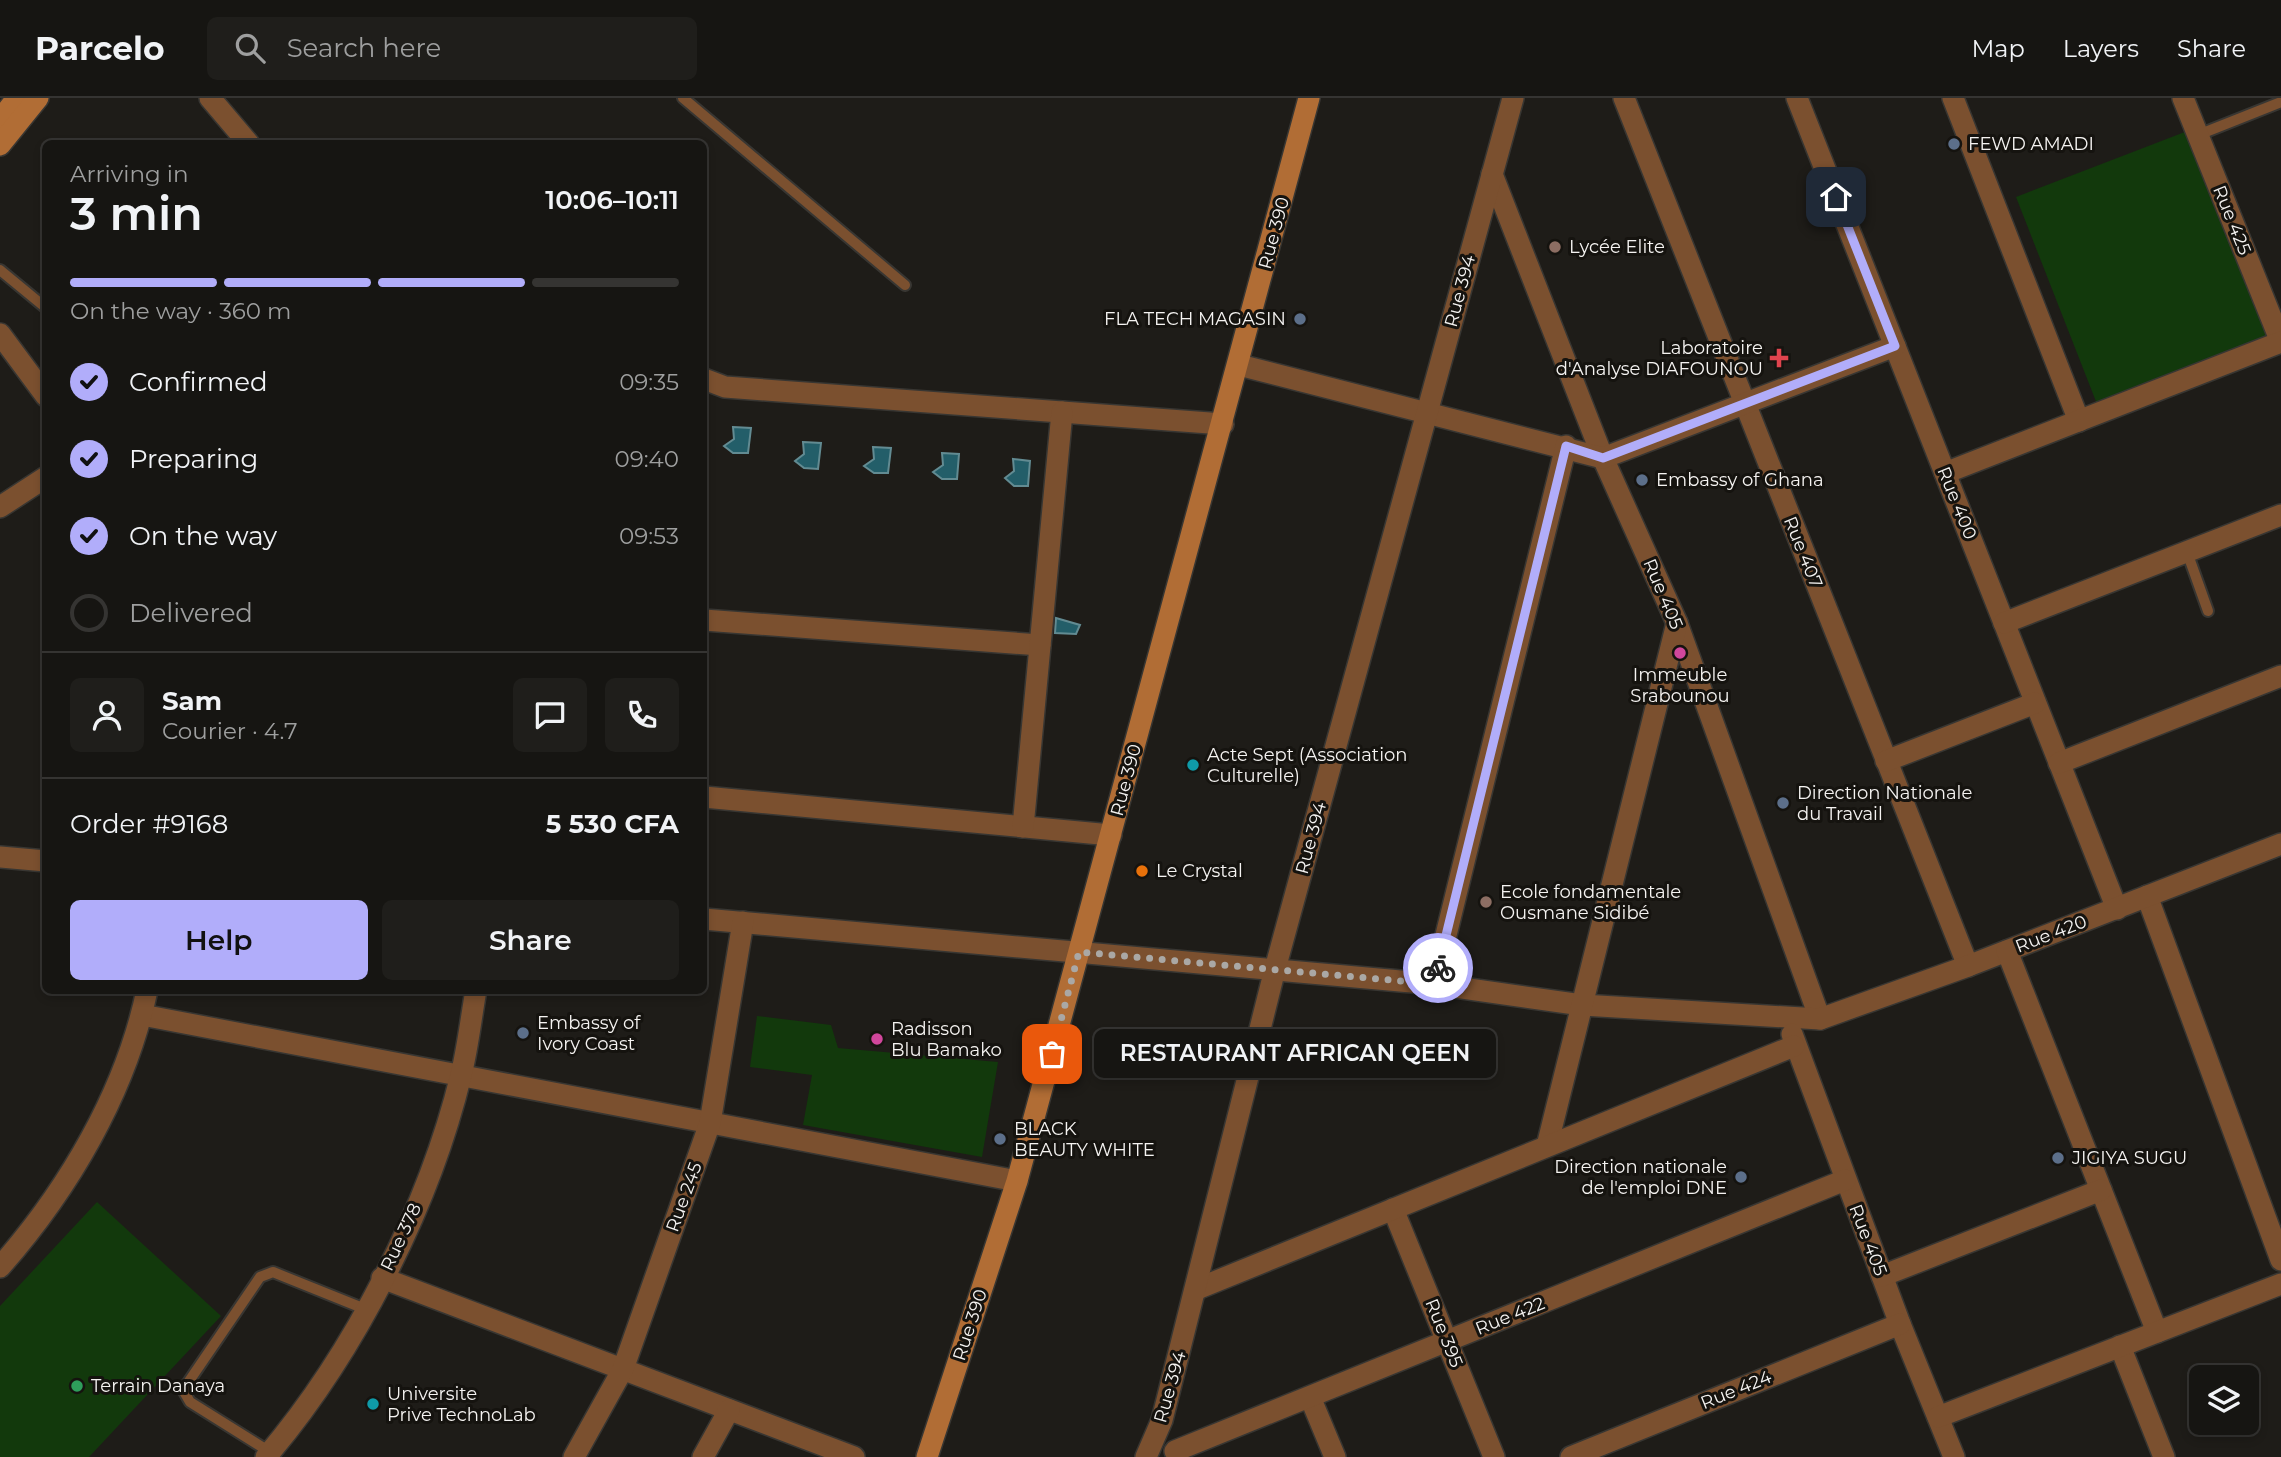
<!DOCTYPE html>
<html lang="en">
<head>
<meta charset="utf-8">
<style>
  :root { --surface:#161512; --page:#1f1e1b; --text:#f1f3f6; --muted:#9e9f9f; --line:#353432; --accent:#b1adfa }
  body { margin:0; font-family:Montserrat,sans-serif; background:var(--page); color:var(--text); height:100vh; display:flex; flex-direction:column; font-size:26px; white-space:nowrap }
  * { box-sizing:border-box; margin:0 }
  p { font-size:23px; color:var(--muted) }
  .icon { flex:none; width:38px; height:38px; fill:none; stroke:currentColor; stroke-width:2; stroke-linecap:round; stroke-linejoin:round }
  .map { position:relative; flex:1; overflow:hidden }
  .details { position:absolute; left:42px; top:42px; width:665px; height:854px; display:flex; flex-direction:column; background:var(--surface); border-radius:10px; box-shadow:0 4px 10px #0003,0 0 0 2px var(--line) }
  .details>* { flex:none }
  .fabs { position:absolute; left:2189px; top:1267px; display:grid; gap:14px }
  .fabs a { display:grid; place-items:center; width:70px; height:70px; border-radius:10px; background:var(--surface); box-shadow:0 4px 10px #0003,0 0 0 2px var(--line); font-size:35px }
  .pin { position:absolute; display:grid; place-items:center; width:60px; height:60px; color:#fff; margin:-30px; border-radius:14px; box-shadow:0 4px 10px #0006 }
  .courier { position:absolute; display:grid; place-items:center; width:70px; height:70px; margin:-35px; border:5px solid #b1adfa; border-radius:50%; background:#fff; color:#222; box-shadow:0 2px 9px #0007 }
  .bubble { position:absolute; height:49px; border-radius:10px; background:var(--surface); box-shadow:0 4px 10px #0003,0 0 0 2px var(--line); font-size:23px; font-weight:600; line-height:49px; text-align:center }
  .headline em { font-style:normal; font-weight:600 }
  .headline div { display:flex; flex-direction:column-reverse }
  .headline { display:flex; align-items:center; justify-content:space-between; height:119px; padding:0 28px }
  h1 { font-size:46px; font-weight:600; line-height:52px }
  .bar { display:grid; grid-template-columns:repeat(4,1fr); gap:10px 7px; align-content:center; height:84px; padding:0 28px }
  .bar i { height:9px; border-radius:5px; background:var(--line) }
  .bar .current { background:var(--accent) }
  .bar p { grid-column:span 4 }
  .line { display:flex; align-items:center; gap:18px; padding:0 28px; border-top:2px solid var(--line) }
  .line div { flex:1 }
  .round { display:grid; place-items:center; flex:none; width:74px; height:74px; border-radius:10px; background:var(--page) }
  ol { padding:0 28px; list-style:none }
  li { display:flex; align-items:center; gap:21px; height:77px }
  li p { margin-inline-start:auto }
  li .icon { padding:7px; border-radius:50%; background:var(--accent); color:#111; stroke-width:4 }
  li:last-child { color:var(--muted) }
  li i { width:38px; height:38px; border:4px solid var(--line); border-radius:50% }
  .cta { display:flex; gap:14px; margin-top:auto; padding:14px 28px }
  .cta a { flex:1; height:80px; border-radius:10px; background:var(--accent); color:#111; font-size:28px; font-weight:600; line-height:80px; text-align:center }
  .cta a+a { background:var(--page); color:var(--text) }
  header { display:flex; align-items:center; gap:42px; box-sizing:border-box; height:98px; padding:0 35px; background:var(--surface); border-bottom:2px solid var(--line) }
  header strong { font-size:33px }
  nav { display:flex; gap:38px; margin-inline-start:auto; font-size:24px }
  .search { width:490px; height:63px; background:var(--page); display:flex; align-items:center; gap:18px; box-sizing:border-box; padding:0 24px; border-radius:10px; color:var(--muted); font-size:26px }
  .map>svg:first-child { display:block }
</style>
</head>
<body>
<header>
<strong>Parcelo</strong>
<div class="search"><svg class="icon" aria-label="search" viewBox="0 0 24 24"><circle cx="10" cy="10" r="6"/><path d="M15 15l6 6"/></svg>Search here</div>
<nav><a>Map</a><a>Layers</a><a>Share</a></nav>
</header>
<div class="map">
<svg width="2281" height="1359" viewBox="0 0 2281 1359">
  <rect width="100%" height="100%" fill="#1e1c18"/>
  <g fill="#12390c">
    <path d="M 2190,32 L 2270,239 L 2097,306 L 2016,99 Z"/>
    <path d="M 757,918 L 831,927 L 838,950 L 998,964 L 982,1059 L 803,1027 L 812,977 L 750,969 Z"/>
    <path d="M 97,1104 L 221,1218 L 89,1359 L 0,1359 L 0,1208 Z"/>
  </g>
  <g fill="#235e69" stroke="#628b92" stroke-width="2">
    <path d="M 733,329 L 751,330 L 748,355 L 733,355 L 724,348 L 734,341 Z"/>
    <path d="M 803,344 L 821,345 L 818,371 L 804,370 L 795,363 L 804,356 Z"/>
    <path d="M 873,349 L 891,350 L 888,375 L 874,375 L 864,368 L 874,361 Z"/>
    <path d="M 942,355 L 959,356 L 957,381 L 942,381 L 933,374 L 943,367 Z"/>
    <path d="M 1013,361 L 1030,363 L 1028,388 L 1014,388 L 1005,380 L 1014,373 Z"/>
    <path d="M 1056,520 L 1080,527 L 1076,536 L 1055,535 Z"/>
  </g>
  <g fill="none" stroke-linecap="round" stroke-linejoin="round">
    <g stroke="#383632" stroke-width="14">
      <g id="lane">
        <path d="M 683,0 L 905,187"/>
        <path d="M 2198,37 L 2281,4"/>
        <path d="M 0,172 L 46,210"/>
        <path d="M 2187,454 L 2208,513"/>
        <path d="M 270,1354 L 190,1304 L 183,1292 L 260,1179 L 273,1174 L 365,1211"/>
      </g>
    </g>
    <g stroke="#383632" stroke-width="24">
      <g id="street">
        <path d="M 210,0 L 249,46"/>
        <path d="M 1624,0 L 1968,868"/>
        <path d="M 1797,0 L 2117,811"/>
        <path d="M 1953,0 L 2079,323"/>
        <path d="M 2183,0 L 2281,244"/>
        <path d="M 1492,76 L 1603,360 L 1677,525 L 1820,921"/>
        <path d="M 0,236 L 46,298"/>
        <path d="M 1239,267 L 1603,360 L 1895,248"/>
        <path d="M 704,281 L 725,289 L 1223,326"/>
        <path d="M 1945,375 L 2281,244"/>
        <path d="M 0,409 L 46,379"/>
        <path d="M 704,522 L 1040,547"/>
        <path d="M 2004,525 L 2281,417"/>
        <path d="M 1886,663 L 2035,605"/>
        <path d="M 2059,665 L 2281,578"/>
        <path d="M 704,699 L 1111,737"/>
        <path d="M 1023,729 L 1062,314"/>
        <path d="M 0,759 L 46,763"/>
        <path d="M 2147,798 L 2281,1162"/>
        <path d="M 704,821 L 1434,886 L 1582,907 L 1820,921 L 1968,868 L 2281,746"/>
        <path d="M 2007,853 L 2157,1234"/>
        <path d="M 1434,886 L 1566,348"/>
        <path d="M 142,917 L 1017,1083"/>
        <path d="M 1792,936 L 1900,1226 L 1954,1359"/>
        <path d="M 1547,1048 L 1677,525"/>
        <path d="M 1393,1111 L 1494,1359"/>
        <path d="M 0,1169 C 68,1092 126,994 147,892"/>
        <path d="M 1882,1178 L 2101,1092"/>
        <path d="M 382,1180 L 854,1359"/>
        <path d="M 1197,1191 L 1794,948"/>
        <path d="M 2120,1248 L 2164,1359"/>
        <path d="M 1310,1299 L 1335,1359"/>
        <path d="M 1938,1319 L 2281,1186"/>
        <path d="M 1175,1353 L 1845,1082"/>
        <path d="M 266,1359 C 354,1256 429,1109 461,977 C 468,949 471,920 476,892"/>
        <path d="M 574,1359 L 623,1271 L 710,1025 L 743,824"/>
        <path d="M 703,1359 L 729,1312"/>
        <path d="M 1146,1359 L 1162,1322 L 1275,871 L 1513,0"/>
        <path d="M 1571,1359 L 1900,1226"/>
      </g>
    </g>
    <g stroke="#383632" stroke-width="24">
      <g id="secondary">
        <path d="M 0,22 L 17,0"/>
        <path d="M 0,47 L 38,0"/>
        <path d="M 927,1359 L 1017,1083 L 1309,0"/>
      </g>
    </g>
    <use href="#lane" stroke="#7b502f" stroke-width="10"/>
    <use href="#street" stroke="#7b502f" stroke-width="21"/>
    <use href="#secondary" stroke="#b16d35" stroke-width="21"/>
  </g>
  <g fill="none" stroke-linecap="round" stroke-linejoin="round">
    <path stroke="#aaa8a5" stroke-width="7" stroke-dasharray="0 12.6" d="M 1052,956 L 1079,854 L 1434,886 L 1438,870"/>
    <path stroke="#b1adfa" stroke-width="9" d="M 1438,870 L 1566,348 L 1603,360 L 1895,248 L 1836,99"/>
  </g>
  <g fill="#5c6f8a" stroke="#15130f" stroke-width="2.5">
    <circle cx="1954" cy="46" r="7"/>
    <circle cx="1300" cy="221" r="7"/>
    <circle cx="1642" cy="382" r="7"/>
    <circle cx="1783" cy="705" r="7"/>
    <circle cx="523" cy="935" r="7"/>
    <circle cx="1000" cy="1041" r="7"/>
    <circle cx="2058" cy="1060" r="7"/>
    <circle cx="1741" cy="1079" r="7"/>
  </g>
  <g fill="#8d6e63" stroke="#15130f" stroke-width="2.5">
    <circle cx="1555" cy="149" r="7"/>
    <circle cx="1486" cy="804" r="7"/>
  </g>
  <path fill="#e0444e" stroke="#15130f" stroke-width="2.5" d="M1775.5 249.5h7v7h7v7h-7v7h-7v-7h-7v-7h7z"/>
  <g fill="#d1479c" stroke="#15130f" stroke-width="2.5">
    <circle cx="1680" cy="555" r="7"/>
    <circle cx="877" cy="941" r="7"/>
  </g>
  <g fill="#0f9aa8" stroke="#15130f" stroke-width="2.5">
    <circle cx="1193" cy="667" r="7"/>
    <circle cx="373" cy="1306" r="7"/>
  </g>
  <circle fill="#e8710a" stroke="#15130f" stroke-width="2.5" cx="1142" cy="773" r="7"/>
  <circle fill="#2e9e5b" stroke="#15130f" stroke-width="2.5" cx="77" cy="1288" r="7"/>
  <g text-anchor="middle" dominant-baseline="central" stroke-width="6" stroke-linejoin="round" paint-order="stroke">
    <g font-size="18" fill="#f5f3f1" stroke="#15130f" text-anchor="start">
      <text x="1968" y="46">FEWD AMADI</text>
      <text x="1569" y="149">Lycée Elite</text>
      <text x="1286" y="221" text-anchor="end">FLA TECH MAGASIN</text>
      <text x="1763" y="250" text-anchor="end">Laboratoire<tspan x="1763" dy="21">d'Analyse DIAFOUNOU</tspan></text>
      <text x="1656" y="382">Embassy of Ghana</text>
      <text x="1680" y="577" text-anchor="middle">Immeuble<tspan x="1680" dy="21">Srabounou</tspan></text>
      <text x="1207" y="657">Acte Sept (Association<tspan x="1207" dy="21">Culturelle)</tspan></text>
      <text x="1797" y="695">Direction Nationale<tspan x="1797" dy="21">du Travail</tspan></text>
      <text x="1156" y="773">Le Crystal</text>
      <text x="1500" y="794">Ecole fondamentale<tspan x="1500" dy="21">Ousmane Sidibé</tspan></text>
      <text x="537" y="925">Embassy of<tspan x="537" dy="21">Ivory Coast</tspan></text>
      <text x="891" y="931">Radisson<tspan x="891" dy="21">Blu Bamako</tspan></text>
      <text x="1014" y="1031">BLACK<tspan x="1014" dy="21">BEAUTY WHITE</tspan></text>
      <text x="2072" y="1060">JIGIYA SUGU</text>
      <text x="1727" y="1069" text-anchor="end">Direction nationale<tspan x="1727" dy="21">de l'emploi DNE</tspan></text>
      <text x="91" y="1288">Terrain Danaya</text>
      <text x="387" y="1296">Universite<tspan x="387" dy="21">Prive TechnoLab</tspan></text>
    </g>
    <g font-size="18" fill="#f5f3f1" stroke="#15130f">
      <text transform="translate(2232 122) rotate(68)">Rue 425</text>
      <text transform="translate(1274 135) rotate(-75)">Rue 390</text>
      <text transform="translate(1460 193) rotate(-75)">Rue 394</text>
      <text transform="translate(1957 405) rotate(68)">Rue 400</text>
      <text transform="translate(1803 454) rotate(68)">Rue 407</text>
      <text transform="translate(1663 496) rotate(67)">Rue 405</text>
      <text transform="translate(1126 682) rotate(-75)">Rue 390</text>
      <text transform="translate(1311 740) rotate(-75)">Rue 394</text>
      <text transform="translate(2051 836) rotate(-21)">Rue 420</text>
      <text transform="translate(684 1099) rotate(-70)">Rue 245</text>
      <text transform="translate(401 1139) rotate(-65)">Rue 378</text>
      <text transform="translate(1868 1142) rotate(69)">Rue 405</text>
      <text transform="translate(1510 1218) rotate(-22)">Rue 422</text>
      <text transform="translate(970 1227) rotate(-72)">Rue 390</text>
      <text transform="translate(1444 1235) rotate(68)">Rue 395</text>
      <text transform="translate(1170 1289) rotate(-74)">Rue 394</text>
      <text transform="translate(1736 1292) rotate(-22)">Rue 424</text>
    </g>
  </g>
</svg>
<div class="fabs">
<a><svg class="icon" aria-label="layers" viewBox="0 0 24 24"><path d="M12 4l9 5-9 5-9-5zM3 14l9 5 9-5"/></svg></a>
</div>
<div class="pin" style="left:1052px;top:956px;background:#ea580c"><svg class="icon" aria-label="bag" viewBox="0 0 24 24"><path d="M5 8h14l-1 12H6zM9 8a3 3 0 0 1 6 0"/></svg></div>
<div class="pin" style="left:1836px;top:99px;background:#1f2937"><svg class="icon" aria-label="home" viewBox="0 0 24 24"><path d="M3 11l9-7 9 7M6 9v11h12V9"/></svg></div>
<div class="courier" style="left:1438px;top:870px"><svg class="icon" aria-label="bike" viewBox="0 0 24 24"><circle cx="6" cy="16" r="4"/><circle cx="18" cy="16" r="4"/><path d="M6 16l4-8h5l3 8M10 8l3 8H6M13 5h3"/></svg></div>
<div class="bubble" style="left:1094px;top:931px;width:402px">RESTAURANT AFRICAN QEEN</div>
<section class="details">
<div class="headline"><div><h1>3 min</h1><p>Arriving in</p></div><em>10:06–10:11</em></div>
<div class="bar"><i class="current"></i><i class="current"></i><i class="current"></i><i></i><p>On the way · 360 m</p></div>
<ol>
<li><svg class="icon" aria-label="check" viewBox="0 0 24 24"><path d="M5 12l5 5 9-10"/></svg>Confirmed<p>09:35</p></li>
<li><svg class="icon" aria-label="check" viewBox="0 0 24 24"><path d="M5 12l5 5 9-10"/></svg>Preparing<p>09:40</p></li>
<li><svg class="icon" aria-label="check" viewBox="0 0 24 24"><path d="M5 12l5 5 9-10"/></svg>On the way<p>09:53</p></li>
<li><i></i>Delivered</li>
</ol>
<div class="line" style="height:126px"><a class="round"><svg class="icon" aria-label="person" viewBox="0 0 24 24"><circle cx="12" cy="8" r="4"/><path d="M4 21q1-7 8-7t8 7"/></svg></a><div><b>Sam</b><p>Courier · 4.7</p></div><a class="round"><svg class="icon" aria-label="chat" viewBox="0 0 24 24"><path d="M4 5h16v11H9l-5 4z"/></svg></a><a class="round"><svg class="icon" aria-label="phone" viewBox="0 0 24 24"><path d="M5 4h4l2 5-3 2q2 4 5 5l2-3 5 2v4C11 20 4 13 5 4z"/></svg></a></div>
<div class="line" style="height:91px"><div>Order #9168</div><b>5 530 CFA</b></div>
<div class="cta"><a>Help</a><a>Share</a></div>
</section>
</div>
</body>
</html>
